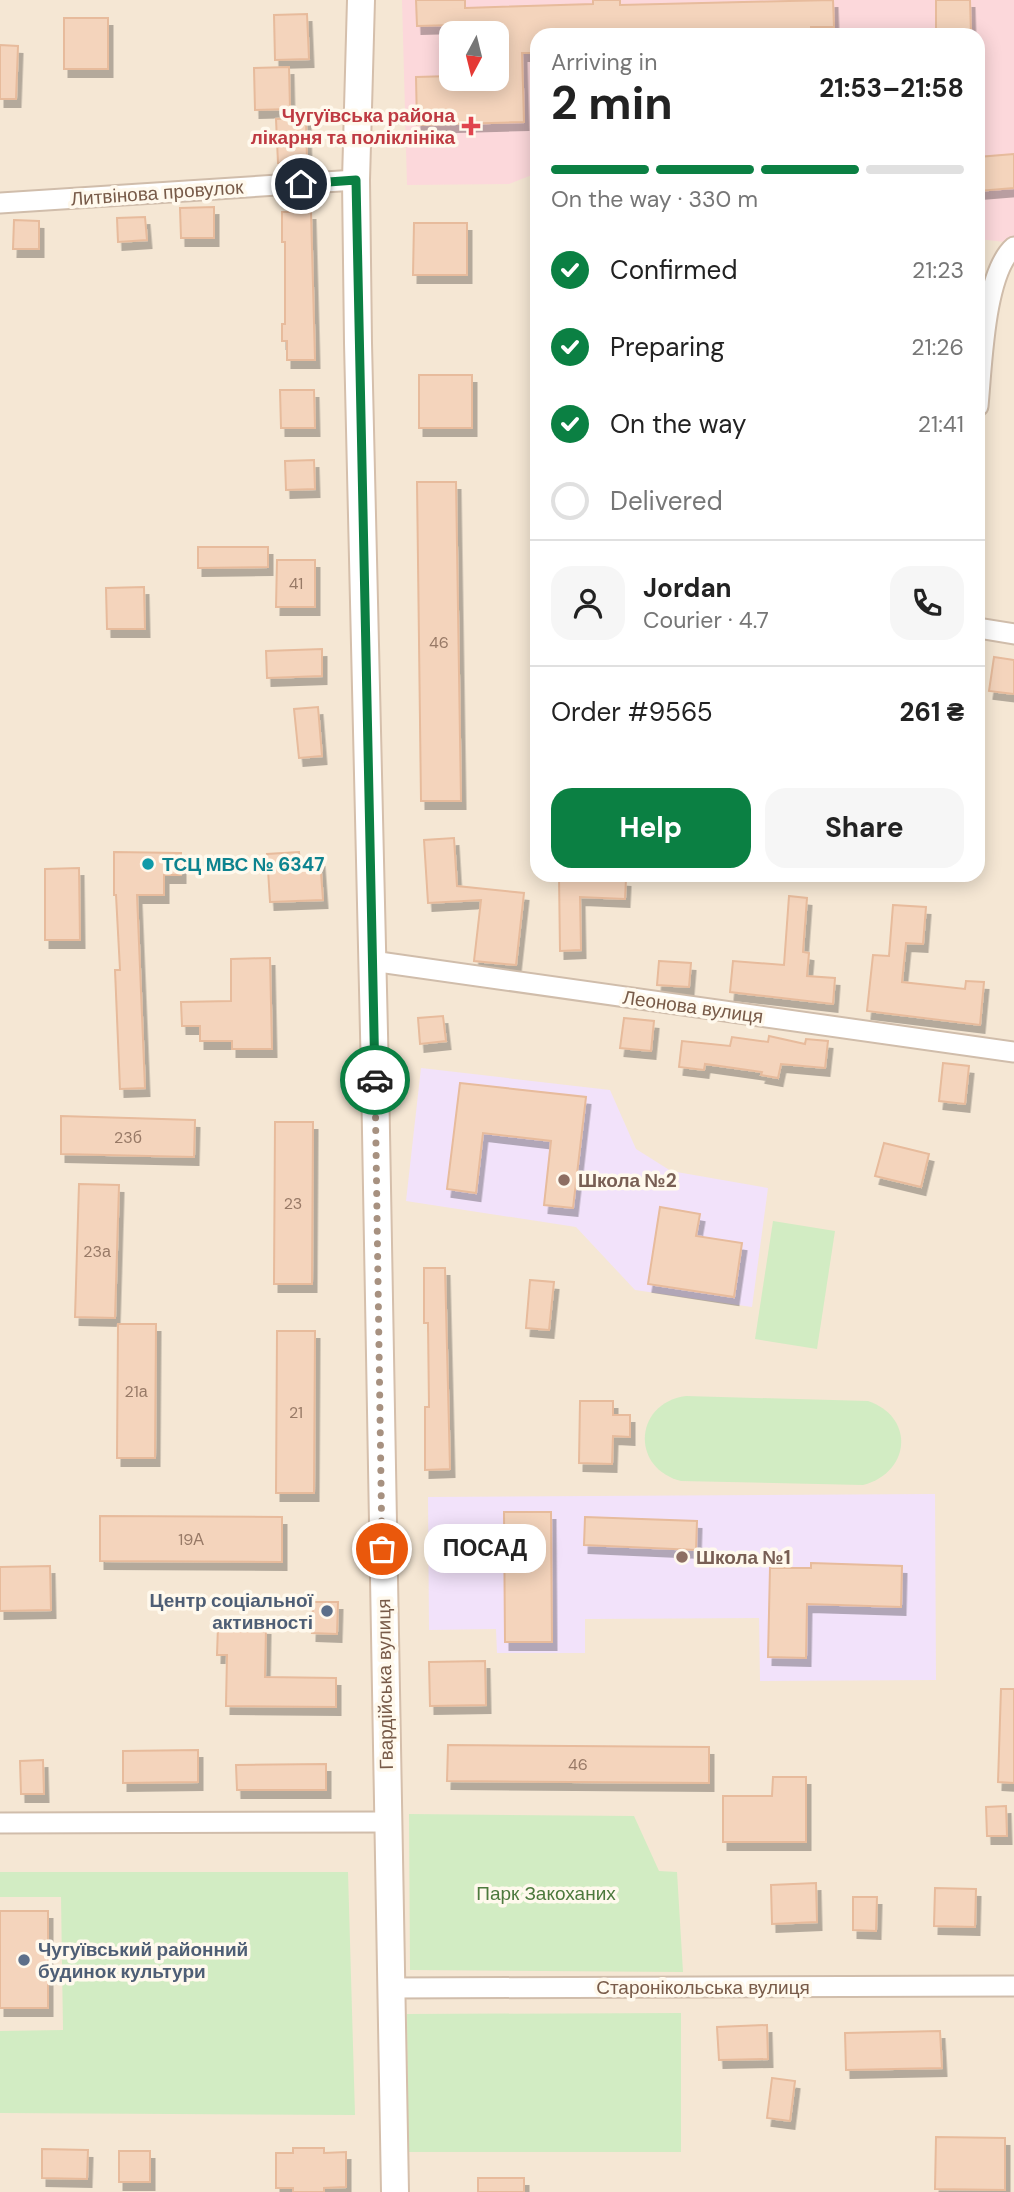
<!DOCTYPE html>
<html lang="en">
<head>
<meta charset="utf-8">
<style>
  :root { --surface:#fff; --page:#f6f6f6; --text:#222; --muted:#767676; --line:#e0e0e0; --accent:#0b8043 }
  body { margin:0; font-family:"DM Sans",sans-serif; background:var(--page); color:var(--text); height:100vh; display:flex; flex-direction:column; font-size:26px; white-space:nowrap }
  * { box-sizing:border-box; margin:0 }
  p { font-size:23px; color:var(--muted) }
  .icon { flex:none; width:38px; height:38px; fill:none; stroke:currentColor; stroke-width:2; stroke-linecap:round; stroke-linejoin:round }
  .map { position:relative; flex:1; overflow:hidden }
  .details { position:absolute; left:530px; top:28px; width:455px; height:854px; display:flex; flex-direction:column; background:var(--surface); border-radius:21px; box-shadow:0 4px 18px #0003 }
  .details>* { flex:none }
  .needle { width:46px; rotate:187deg }
  .buttons { position:absolute; left:439px; top:21px; display:grid; gap:14px }
  .buttons a { display:grid; place-items:center; width:70px; height:70px; border-radius:14px; background:var(--surface); box-shadow:0 4px 18px #0003; font-size:35px }
  .pin { position:absolute; display:grid; place-items:center; width:60px; height:60px; color:#fff; margin:-30px; border:4px solid #fff; border-radius:50%; box-shadow:0 2px 7px #0007 }
  .courier { position:absolute; display:grid; place-items:center; width:70px; height:70px; margin:-35px; border:5px solid #0b8043; border-radius:50%; background:#fff; color:#222; box-shadow:0 2px 9px #0007 }
  .bubble { position:absolute; height:49px; border-radius:21px; background:var(--surface); box-shadow:0 4px 18px #0003; font-size:23px; font-weight:700; line-height:49px; text-align:center }
  .summary em { font-style:normal; font-weight:700 }
  .summary div { display:flex; flex-direction:column-reverse }
  .summary { display:flex; align-items:center; justify-content:space-between; height:119px; padding:0 21px }
  h1 { font-size:46px; font-weight:700; line-height:52px }
  .bar { display:grid; grid-template-columns:repeat(4,1fr); gap:10px 7px; align-content:center; height:84px; padding:0 21px }
  .bar i { height:9px; border-radius:5px; background:var(--line) }
  .bar .on { background:var(--accent) }
  .bar p { grid-column:span 4 }
  .line { display:flex; align-items:center; gap:18px; padding:0 21px; border-top:2px solid var(--line) }
  .line div { flex:1 }
  .round { display:grid; place-items:center; flex:none; width:74px; height:74px; border-radius:21px; background:var(--page) }
  ol { padding:0 21px; list-style:none }
  li { display:flex; align-items:center; gap:21px; height:77px }
  li p { margin-inline-start:auto }
  li .icon { padding:7px; border-radius:50%; background:var(--accent); color:#fff; stroke-width:4 }
  li:last-child { color:var(--muted) }
  li i { width:38px; height:38px; border:4px solid var(--line); border-radius:50% }
  .action { display:flex; gap:14px; margin-top:auto; padding:14px 21px }
  .action a { flex:1; height:80px; border-radius:21px; background:var(--accent); color:#fff; font-size:28px; font-weight:700; line-height:80px; text-align:center }
  .action a+a { background:var(--page); color:var(--text) }
  .map>svg:first-child { display:block }
</style>
</head>
<body>
<div class="map">
<svg width="1014" height="2192" viewBox="0 0 1014 2192">
  <defs>
    <filter id="shadow"><feDropShadow dx="4.5" dy="8" stdDeviation="0" flood-color="#0004"/></filter>
  </defs>
  <rect width="100%" height="100%" fill="#fdf5e6"/>
  <path fill="#f5e7d4" fill-rule="evenodd" d="M 0,0 L 1014,0 L 1014,2192 L 0,2192 ZM 452,33 L 497,33 L 497,79 L 452,79 ZM 537,35 L 978,35 L 978,875 L 537,875 Z"/>
  <g fill="#f2e2fa">
    <path d="M 421,1068 L 610,1090 L 636,1149 L 671,1171 L 768,1188 L 752,1307 L 635,1290 L 576,1227 L 406,1201 Z"/>
    <path d="M 935,1494 L 936,1680 L 760,1681 L 759,1618 L 585,1619 L 585,1653 L 497,1653 L 496,1629 L 429,1630 L 428,1497 Z"/>
  </g>
  <path fill="#fcd8db" fill-rule="evenodd" d="M 402,0 L 1014,0 L 1014,243 L 978,239 L 978,35 L 537,35 L 537,173 L 509,184 L 407,185 ZM 452,33 L 497,33 L 497,79 L 452,79 Z"/>
  <g fill="#d2ecc3">
    <path d="M 537,230 L 537,365 L 530,262 Z"/>
    <path d="M 773,1221 L 835,1231 L 817,1349 L 755,1339 Z"/>
    <path d="M 686,1396 L 868,1401 C 915,1417 911,1472 863,1485 L 681,1481 C 630,1468 634,1403 686,1396 Z"/>
    <path d="M 409,1814 L 634,1816 L 659,1871 L 677,1872 L 683,1972 L 410,1970 Z"/>
    <path d="M 0,1872 L 348,1872 L 355,2115 L 0,2113 L 0,2031 L 63,2030 L 61,1897 L 0,1897 Z"/>
    <path d="M 681,2013 L 681,2152 L 408,2152 L 407,2014 Z"/>
  </g>
  <g fill="#f4d4bc" stroke="#e7bb9c" stroke-width="2" filter="url(#shadow)">
    <path d="M 416,0 L 465,0 L 465,8 L 593,4 L 593,0 L 620,0 L 620,5 L 833,0 L 834,27 L 811,27 L 811,35 L 537,35 L 537,53 L 522,53 L 524,122 L 417,125 L 416,77 L 452,76 L 452,79 L 497,79 L 497,33 L 453,33 L 453,25 L 417,26 Z"/>
    <path d="M 936,0 L 970,0 L 971,35 L 936,35 Z"/>
    <path d="M 307,14 L 309,59 L 275,60 L 274,15 Z"/>
    <rect x="64" y="18" width="44" height="51"/>
    <path d="M 0,45 L 18,46 L 16,99 L 0,99 Z"/>
    <path d="M 289,67 L 290,109 L 255,110 L 254,68 Z"/>
    <path d="M 306,118 L 307,162 L 278,163 L 276,119 Z"/>
    <path d="M 1014,154 L 1014,188 L 978,191 L 978,157 Z"/>
    <path d="M 214,207 L 214,238 L 181,238 L 180,208 Z"/>
    <path d="M 282,212 L 311,212 L 315,360 L 287,360 L 287,341 L 282,341 L 282,324 L 285,324 L 285,242 L 282,242 Z"/>
    <path d="M 145,217 L 147,240 L 118,242 L 117,218 Z"/>
    <path d="M 14,220 L 39,221 L 39,249 L 13,249 Z"/>
    <path d="M 414,223 L 467,223 L 467,275 L 413,275 Z"/>
    <rect x="419" y="375" width="53" height="53"/>
    <path d="M 280,390 L 314,390 L 315,428 L 281,428 Z"/>
    <path d="M 314,460 L 315,489 L 286,490 L 285,461 Z"/>
    <path d="M 417,482 L 456,482 L 461,801 L 421,801 Z"/>
    <path d="M 198,547 L 268,547 L 268,567 L 198,568 Z"/>
    <path d="M 277,560 L 315,560 L 315,607 L 276,607 Z"/>
    <path d="M 144,587 L 145,629 L 107,629 L 106,588 Z"/>
    <path d="M 322,649 L 322,676 L 267,678 L 266,651 Z"/>
    <path d="M 994,657 L 1014,660 L 1014,694 L 989,691 Z"/>
    <path d="M 318,707 L 322,756 L 299,758 L 294,709 Z"/>
    <path d="M 454,838 L 457,886 L 524,893 L 516,965 L 474,961 L 481,900 L 428,903 L 424,840 Z"/>
    <path d="M 114,852 L 181,853 L 181,875 L 164,875 L 164,895 L 137,895 L 145,1088 L 120,1089 L 115,970 L 120,970 L 116,895 L 114,895 Z"/>
    <path d="M 299,852 L 300,860 L 320,859 L 323,900 L 270,902 L 267,854 Z"/>
    <path d="M 79,868 L 80,940 L 45,940 L 45,869 Z"/>
    <path d="M 559,875 L 626,879 L 625,899 L 580,897 L 581,950 L 560,951 Z"/>
    <path d="M 789,896 L 807,898 L 803,952 L 809,953 L 807,976 L 835,978 L 833,1004 L 730,992 L 733,961 L 784,965 Z"/>
    <path d="M 893,905 L 926,907 L 923,944 L 906,943 L 902,982 L 965,989 L 966,981 L 984,982 L 980,1025 L 867,1011 L 873,955 L 889,956 Z"/>
    <path d="M 270,958 L 272,1049 L 232,1049 L 232,1041 L 200,1041 L 200,1026 L 182,1026 L 181,1002 L 231,1001 L 231,959 Z"/>
    <path d="M 659,961 L 691,963 L 689,987 L 657,985 Z"/>
    <path d="M 443,1016 L 446,1041 L 420,1044 L 418,1018 Z"/>
    <path d="M 624,1018 L 654,1021 L 651,1051 L 620,1048 Z"/>
    <path d="M 769,1036 L 805,1044 L 806,1039 L 828,1041 L 825,1068 L 781,1064 L 778,1078 L 761,1075 L 762,1072 L 705,1064 L 704,1070 L 679,1067 L 682,1041 L 730,1046 L 732,1037 L 768,1042 Z"/>
    <path d="M 943,1063 L 969,1066 L 965,1104 L 939,1101 Z"/>
    <path d="M 460,1083 L 586,1097 L 573,1208 L 544,1205 L 551,1141 L 483,1133 L 476,1193 L 447,1189 Z"/>
    <path d="M 61,1116 L 195,1120 L 194,1157 L 61,1154 Z"/>
    <path d="M 275,1122 L 313,1122 L 312,1284 L 274,1284 Z"/>
    <path d="M 884,1143 L 929,1154 L 921,1187 L 875,1176 Z"/>
    <path d="M 79,1184 L 119,1185 L 115,1318 L 75,1317 Z"/>
    <path d="M 660,1207 L 700,1214 L 696,1236 L 742,1243 L 734,1297 L 648,1284 Z"/>
    <path d="M 424,1268 L 445,1268 L 450,1469 L 425,1470 L 425,1407 L 429,1407 L 428,1323 L 424,1323 Z"/>
    <path d="M 530,1280 L 554,1282 L 549,1330 L 526,1328 Z"/>
    <path d="M 118,1324 L 156,1324 L 155,1458 L 117,1458 Z"/>
    <path d="M 277,1331 L 315,1331 L 314,1493 L 276,1493 Z"/>
    <path d="M 580,1401 L 613,1401 L 613,1415 L 630,1415 L 630,1437 L 613,1436 L 612,1464 L 579,1463 Z"/>
    <path d="M 504,1512 L 551,1512 L 552,1642 L 505,1642 Z"/>
    <path d="M 100,1516 L 282,1517 L 282,1562 L 100,1561 Z"/>
    <path d="M 585,1517 L 697,1521 L 696,1550 L 584,1545 Z"/>
    <path d="M 811,1563 L 902,1566 L 901,1607 L 807,1604 L 806,1658 L 768,1657 L 770,1568 L 811,1568 Z"/>
    <path d="M 50,1566 L 51,1610 L 0,1611 L 0,1567 Z"/>
    <path d="M 313,1602 L 338,1602 L 337,1634 L 312,1633 Z"/>
    <path d="M 218,1626 L 266,1627 L 265,1677 L 336,1678 L 336,1707 L 226,1706 L 227,1655 L 217,1655 Z"/>
    <path d="M 485,1661 L 486,1705 L 430,1706 L 429,1662 Z"/>
    <path d="M 1001,1689 L 1014,1689 L 1014,1783 L 998,1782 Z"/>
    <path d="M 448,1745 L 709,1747 L 709,1783 L 447,1781 Z"/>
    <path d="M 198,1750 L 198,1782 L 123,1783 L 123,1751 Z"/>
    <path d="M 43,1760 L 44,1794 L 21,1794 L 20,1761 Z"/>
    <path d="M 326,1764 L 326,1790 L 237,1790 L 236,1765 Z"/>
    <path d="M 773,1777 L 806,1777 L 806,1842 L 723,1842 L 723,1796 L 772,1796 Z"/>
    <path d="M 1006,1806 L 1007,1836 L 987,1836 L 986,1807 Z"/>
    <path d="M 816,1883 L 817,1922 L 772,1924 L 771,1885 Z"/>
    <path d="M 935,1888 L 976,1889 L 975,1927 L 934,1926 Z"/>
    <path d="M 853,1897 L 877,1897 L 876,1931 L 853,1930 Z"/>
    <rect x="0" y="1911" width="48" height="97"/>
    <path d="M 767,2025 L 768,2059 L 719,2060 L 717,2027 Z"/>
    <path d="M 940,2031 L 942,2068 L 846,2070 L 845,2033 Z"/>
    <path d="M 772,2078 L 795,2081 L 790,2121 L 767,2118 Z"/>
    <path d="M 936,2137 L 1005,2138 L 1005,2190 L 935,2189 Z"/>
    <path d="M 293,2148 L 324,2148 L 324,2153 L 346,2152 L 346,2187 L 324,2188 L 324,2192 L 293,2192 L 293,2188 L 276,2188 L 276,2153 L 293,2153 Z"/>
    <path d="M 42,2149 L 88,2150 L 87,2179 L 42,2178 Z"/>
    <rect x="119" y="2151" width="31" height="31"/>
    <rect x="478" y="2178" width="46" height="14"/>
  </g>
  <g fill="none" stroke-linecap="round" stroke-linejoin="round">
    <g stroke="#d0bdab" stroke-width="23">
      <g id="street">
        <path d="M 0,203 L 356,180"/>
        <path d="M 978,406 C 982,366 984,273 1014,247"/>
        <path d="M 978,628 L 1014,634"/>
        <path d="M 372,961 L 1014,1052"/>
        <path d="M 0,1823 L 388,1822"/>
        <path d="M 392,1988 L 1014,1986"/>
      </g>
    </g>
    <g stroke="#d5bfab" stroke-width="30">
      <path id="secondary" d="M 361,0 L 356,180 L 358,343 L 375,1076 L 395,2192"/>
    </g>
    <use href="#street" stroke="#fff" stroke-width="19"/>
    <use href="#secondary" stroke="#fff" stroke-width="26"/>
  </g>
  <g fill="none" stroke-linecap="round" stroke-linejoin="round">
    <path stroke="#a79180" stroke-width="7" stroke-dasharray="0 12.6" d="M 375,1080 L 382,1549"/>
    <path stroke="#0b8043" stroke-width="9" d="M 301,184 L 356,180 L 375,1080"/>
  </g>
  <path fill="#e0444e" stroke="#fff9ed" stroke-width="2.5" d="M467.5 115.5h7v7h7v7h-7v7h-7v-7h-7v-7h7z"/>
  <circle fill="#0f9aa8" stroke="#fff9ed" stroke-width="2.5" cx="148" cy="864" r="7"/>
  <g fill="#8d6e63" stroke="#fff9ed" stroke-width="2.5">
    <circle cx="564" cy="1180" r="7"/>
    <circle cx="682" cy="1557" r="7"/>
  </g>
  <g fill="#5c6f8a" stroke="#fff9ed" stroke-width="2.5">
    <circle cx="327" cy="1611" r="7"/>
    <circle cx="24" cy="1960" r="7"/>
  </g>
  <g text-anchor="middle" dominant-baseline="central" stroke-width="7" stroke-linejoin="round" paint-order="stroke">
    <g font-size="16" fill="#977966">
      <text x="296" y="583">41</text>
      <text x="439" y="642">46</text>
      <text x="128" y="1137">23б</text>
      <text x="293" y="1203">23</text>
      <text x="97" y="1251">23а</text>
      <text x="136" y="1391">21а</text>
      <text x="296" y="1412">21</text>
      <text x="191" y="1539">19А</text>
      <text x="578" y="1764">46</text>
    </g>
    <g font-size="19" font-weight="bold" fill="#be3a42" stroke="#fff9ed" text-anchor="end">
      <text x="455" y="115">Чугуївська района<tspan x="455" dy="22">лікарня та поліклініка</tspan></text>
    </g>
    <g font-size="19" fill="#785b49" stroke="#fff9ed">
      <text transform="translate(157 193) rotate(-4)">Литвінова провулок</text>
      <text transform="translate(693 1007) rotate(8)">Леонова вулиця</text>
      <text transform="translate(385 1684) rotate(-91)">Гвардійська вулиця</text>
      <text x="703" y="1987">Старонікольська вулиця</text>
    </g>
    <g font-size="19" font-weight="bold" fill="#0d838f" stroke="#fff9ed" text-anchor="start">
      <text x="162" y="864">ТСЦ МВС № 6347</text>
    </g>
    <g font-size="19" font-weight="bold" fill="#785e54" stroke="#fff9ed" text-anchor="start">
      <text x="578" y="1180">Школа №2</text>
      <text x="696" y="1557">Школа №1</text>
    </g>
    <g font-size="19" font-weight="bold" fill="#4e5e75" stroke="#fff9ed" text-anchor="end">
      <text x="313" y="1600">Центр соціальної<tspan x="313" dy="22">активності</tspan></text>
      <text x="38" y="1949" text-anchor="start">Чугуївський районний<tspan x="38" dy="22">будинок культури</tspan></text>
    </g>
    <g font-size="19" fill="#4c793d" stroke="#fff9ed">
      <text x="546" y="1893">Парк Закоханих</text>
    </g>
  </g>
</svg>
<div class="buttons">
<a><svg class="needle" viewBox="-14 -14 28 28"><path d="M0-13l5 13h-10z" fill="#e53935"/><path d="M0 13l5-13h-10z" fill="#767676"/></svg></a>
</div>
<div class="pin" style="left:382px;top:1549px;background:#ea580c"><svg class="icon" aria-label="bag" viewBox="0 0 24 24"><path d="M5 8h14l-1 12H6zM9 8a3 3 0 0 1 6 0"/></svg></div>
<div class="pin" style="left:301px;top:184px;background:#1f2937"><svg class="icon" aria-label="home" viewBox="0 0 24 24"><path d="M3 11l9-7 9 7M6 9v11h12V9"/></svg></div>
<div class="courier" style="left:375px;top:1080px"><svg class="icon" aria-label="car" viewBox="0 0 24 24"><path d="M5 17H2v-5l4-1 3-4h7l3 4 3 1v5h-3M9 17h6M6 11h13"/><circle cx="7" cy="17" r="2"/><circle cx="17" cy="17" r="2"/></svg></div>
<div class="bubble" style="left:424px;top:1524px;width:122px">ПОСАД</div>
<section class="details">
<div class="summary"><div><h1>2 min</h1><p>Arriving in</p></div><em>21:53–21:58</em></div>
<div class="bar"><i class="on"></i><i class="on"></i><i class="on"></i><i></i><p>On the way · 330 m</p></div>
<ol>
<li><svg class="icon" aria-label="check" viewBox="0 0 24 24"><path d="M5 12l5 5 9-10"/></svg>Confirmed<p>21:23</p></li>
<li><svg class="icon" aria-label="check" viewBox="0 0 24 24"><path d="M5 12l5 5 9-10"/></svg>Preparing<p>21:26</p></li>
<li><svg class="icon" aria-label="check" viewBox="0 0 24 24"><path d="M5 12l5 5 9-10"/></svg>On the way<p>21:41</p></li>
<li><i></i>Delivered</li>
</ol>
<div class="line" style="height:126px"><a class="round"><svg class="icon" aria-label="person" viewBox="0 0 24 24"><circle cx="12" cy="8" r="4"/><path d="M4 21q1-7 8-7t8 7"/></svg></a><div><b>Jordan</b><p>Courier · 4.7</p></div><a class="round"><svg class="icon" aria-label="phone" viewBox="0 0 24 24"><path d="M5 4h4l2 5-3 2q2 4 5 5l2-3 5 2v4C11 20 4 13 5 4z"/></svg></a></div>
<div class="line" style="height:91px"><div>Order #9565</div><b>261 ₴</b></div>
<div class="action"><a>Help</a><a>Share</a></div>
</section>
</div>
</body>
</html>
